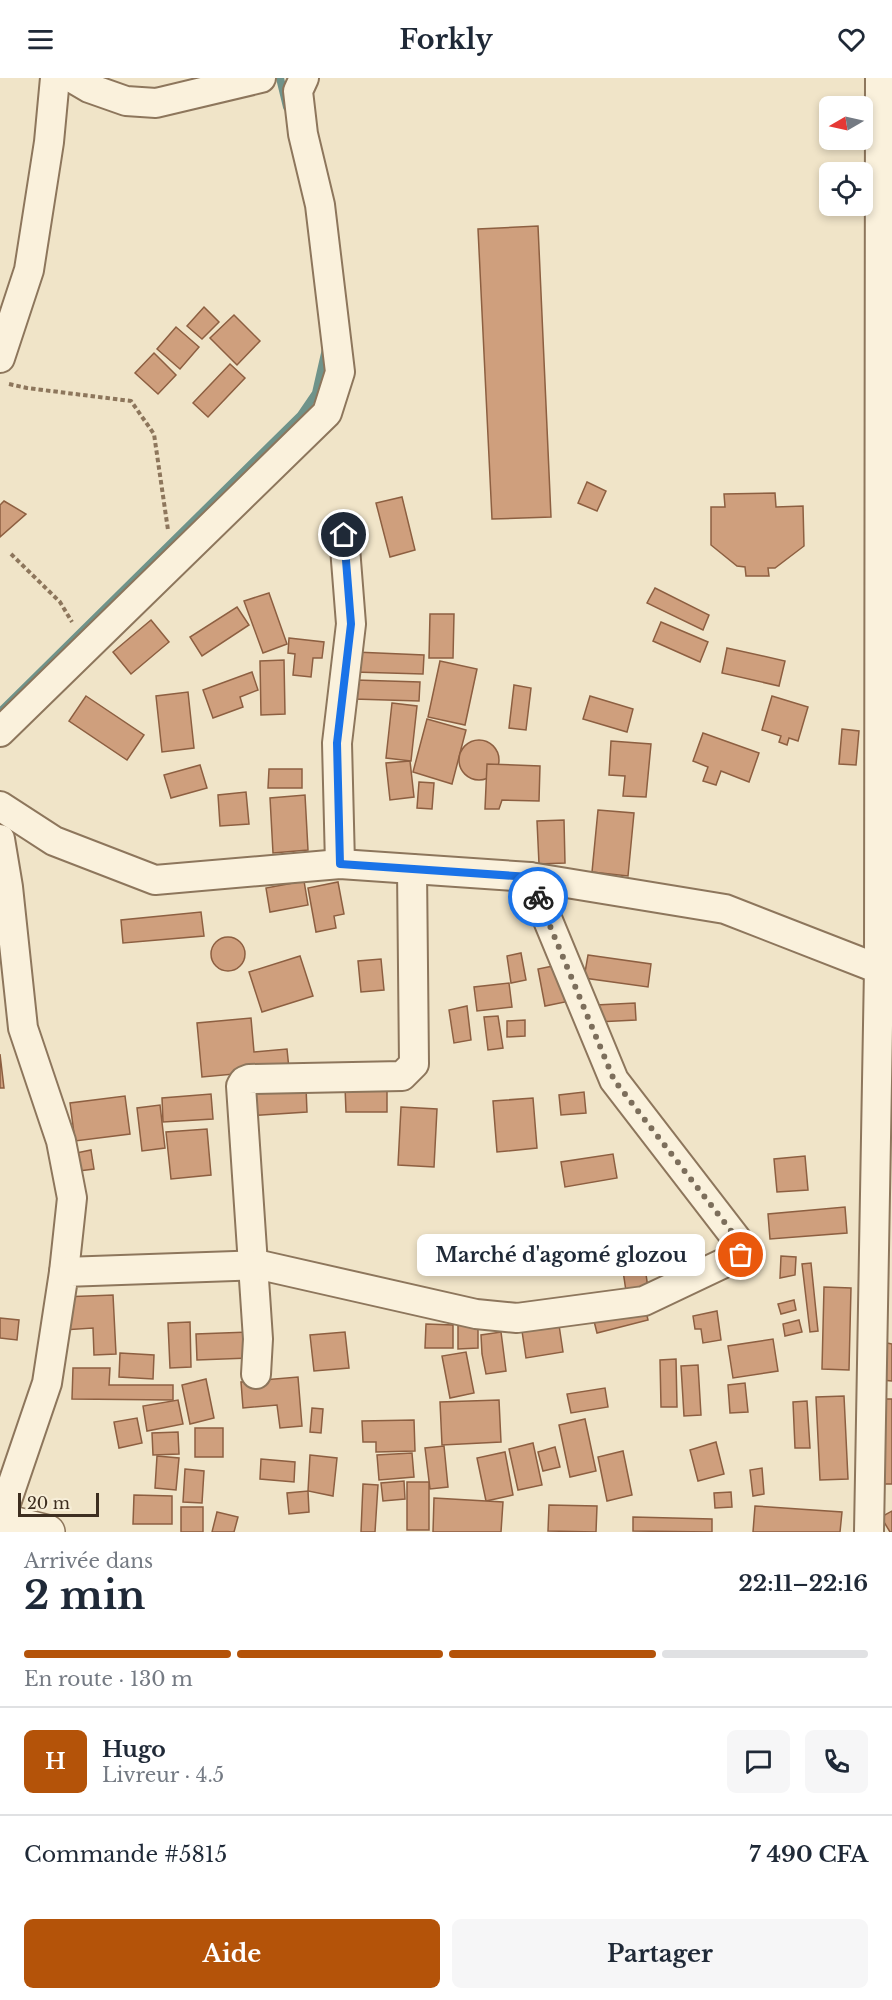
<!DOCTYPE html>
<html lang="fr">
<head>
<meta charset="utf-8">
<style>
  :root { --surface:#fff; --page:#f6f6f7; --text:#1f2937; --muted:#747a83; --line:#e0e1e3; --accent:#b45309 }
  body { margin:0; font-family:"Libre Baskerville",serif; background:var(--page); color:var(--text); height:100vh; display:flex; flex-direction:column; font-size:22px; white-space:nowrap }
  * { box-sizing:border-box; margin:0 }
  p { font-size:20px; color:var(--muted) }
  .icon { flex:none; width:33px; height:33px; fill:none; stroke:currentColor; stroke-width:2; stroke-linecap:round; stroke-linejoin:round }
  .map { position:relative; height:1454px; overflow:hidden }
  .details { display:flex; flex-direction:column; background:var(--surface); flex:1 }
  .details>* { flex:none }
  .needle { width:39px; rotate:261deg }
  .fabs { position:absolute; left:819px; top:18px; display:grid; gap:12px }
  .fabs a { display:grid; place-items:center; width:54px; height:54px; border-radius:9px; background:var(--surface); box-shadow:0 3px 9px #0003; font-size:30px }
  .scale { position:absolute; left:18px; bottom:15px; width:81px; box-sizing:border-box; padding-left:6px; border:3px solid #3d2e20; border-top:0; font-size:16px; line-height:21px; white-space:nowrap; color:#3d2e20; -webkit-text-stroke:4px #f7eed8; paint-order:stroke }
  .pin { position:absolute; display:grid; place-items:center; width:51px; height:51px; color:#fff; margin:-26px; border:3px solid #fff; border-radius:50%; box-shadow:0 2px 6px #0007 }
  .courier { position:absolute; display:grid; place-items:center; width:60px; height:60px; margin:-30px; border:4px solid #1a73e8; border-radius:50%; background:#fff; color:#222; box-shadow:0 2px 8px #0007 }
  .bubble { position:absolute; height:42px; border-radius:9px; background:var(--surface); box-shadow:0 3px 9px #0003; font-size:20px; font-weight:700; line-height:42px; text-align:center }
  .summary em { font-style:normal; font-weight:700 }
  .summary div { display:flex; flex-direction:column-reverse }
  .summary { display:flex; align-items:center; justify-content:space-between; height:102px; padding:0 24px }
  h1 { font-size:39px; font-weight:700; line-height:45px }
  .bar { display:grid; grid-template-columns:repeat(4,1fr); gap:9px 6px; align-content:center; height:72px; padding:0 24px }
  .bar i { height:8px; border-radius:4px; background:var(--line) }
  .bar .active { background:var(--accent) }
  .bar p { grid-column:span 4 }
  .line { display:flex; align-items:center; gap:15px; padding:0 24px; border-top:2px solid var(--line) }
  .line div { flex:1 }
  .round { display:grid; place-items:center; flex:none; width:63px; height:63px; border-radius:9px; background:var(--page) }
  .primary-button { display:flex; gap:12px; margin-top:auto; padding:12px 24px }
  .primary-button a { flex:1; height:69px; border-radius:9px; background:var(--accent); color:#fff; font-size:24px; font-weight:700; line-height:69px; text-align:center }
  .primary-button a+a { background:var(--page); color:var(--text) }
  header { display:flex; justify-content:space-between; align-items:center; height:78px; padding:0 24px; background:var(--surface); font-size:27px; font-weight:700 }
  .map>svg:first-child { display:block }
</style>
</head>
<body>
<header><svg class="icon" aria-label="menu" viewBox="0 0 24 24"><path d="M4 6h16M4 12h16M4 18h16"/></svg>Forkly<svg class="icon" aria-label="heart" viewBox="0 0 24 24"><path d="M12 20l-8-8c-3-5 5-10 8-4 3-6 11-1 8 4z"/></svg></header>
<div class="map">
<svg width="892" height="1454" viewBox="0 0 892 1454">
  <rect width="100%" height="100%" fill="#f0e4c8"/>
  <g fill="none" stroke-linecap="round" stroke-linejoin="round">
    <g stroke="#6f938a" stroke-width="8">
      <path d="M 280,0 L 287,29"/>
      <path d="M 0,634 L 301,337 L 316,315 L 326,271"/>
    </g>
  </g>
  <g fill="#cf9f7d" stroke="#8d5f41" stroke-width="1.5">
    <path d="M 538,148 L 551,439 L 492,441 L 478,151 Z"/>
    <path d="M 204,229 L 219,244 L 202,261 L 187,248 Z"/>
    <path d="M 234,237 L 260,263 L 237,287 L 210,260 Z"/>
    <path d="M 176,249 L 199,269 L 180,291 L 157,271 Z"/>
    <path d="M 154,275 L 176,297 L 158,316 L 135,295 Z"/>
    <path d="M 230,286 L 245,300 L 208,339 L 193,325 Z"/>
    <path d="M 587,404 L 606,413 L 597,433 L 578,425 Z"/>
    <path d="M 775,415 L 776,429 L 803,428 L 804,468 L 775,490 L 768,490 L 769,498 L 746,498 L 745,489 L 737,488 L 711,467 L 711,429 L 725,429 L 724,416 Z"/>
    <path d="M 402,419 L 415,472 L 390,479 L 376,425 Z"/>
    <path d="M 4,423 L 26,436 L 0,459 L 0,427 Z"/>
    <path d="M 655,510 L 709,537 L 703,552 L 647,525 Z"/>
    <path d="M 269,515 L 287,566 L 263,575 L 244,523 Z"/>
    <path d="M 237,529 L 249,547 L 202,578 L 190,559 Z"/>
    <path d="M 430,536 L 454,536 L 453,580 L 429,580 Z"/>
    <path d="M 151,542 L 169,564 L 131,596 L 113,574 Z"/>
    <path d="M 661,544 L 708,564 L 700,584 L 653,563 Z"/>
    <path d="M 289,560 L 324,564 L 322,580 L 313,580 L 311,599 L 293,597 L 295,576 L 288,575 Z"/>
    <path d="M 727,570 L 785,583 L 779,608 L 722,595 Z"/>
    <path d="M 355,574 L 424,577 L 423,596 L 354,594 Z"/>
    <path d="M 284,582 L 285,636 L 261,637 L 260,583 Z"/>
    <path d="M 440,583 L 477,591 L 465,647 L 428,639 Z"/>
    <path d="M 252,594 L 258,612 L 240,619 L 243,629 L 213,640 L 203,612 Z"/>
    <path d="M 355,602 L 420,604 L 419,623 L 354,621 Z"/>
    <path d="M 514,607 L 531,610 L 526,652 L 509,650 Z"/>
    <path d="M 188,614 L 194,670 L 162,674 L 156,618 Z"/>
    <path d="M 86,618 L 144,657 L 127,682 L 69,643 Z"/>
    <path d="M 590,618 L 633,631 L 627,654 L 583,641 Z"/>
    <path d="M 772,618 L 808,629 L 798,663 L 789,660 L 787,667 L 779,664 L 781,658 L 762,652 Z"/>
    <path d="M 392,625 L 417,628 L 411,683 L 386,680 Z"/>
    <path d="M 427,641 L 466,652 L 452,706 L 413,694 Z"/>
    <path d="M 842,651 L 859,653 L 856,687 L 839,686 Z"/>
    <path d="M 703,655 L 759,675 L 749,704 L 721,693 L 716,707 L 703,703 L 708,689 L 693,683 Z"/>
    <circle cx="479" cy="682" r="20"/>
    <path d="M 611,663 L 651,666 L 646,719 L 623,718 L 625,698 L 609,697 Z"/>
    <path d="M 410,683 L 414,719 L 390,722 L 386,685 Z"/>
    <path d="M 487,686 L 540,688 L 539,723 L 502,722 L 499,731 L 485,731 Z"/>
    <path d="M 200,687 L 207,710 L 171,720 L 164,697 Z"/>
    <path d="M 269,691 L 302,691 L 302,710 L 268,710 Z"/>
    <path d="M 419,704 L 434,705 L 432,731 L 417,730 Z"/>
    <path d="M 246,714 L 249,746 L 220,748 L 218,717 Z"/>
    <path d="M 305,717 L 308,772 L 273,775 L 270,720 Z"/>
    <path d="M 598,732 L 634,735 L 628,798 L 592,794 Z"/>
    <path d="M 564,742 L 565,785 L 539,786 L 537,743 Z"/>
    <path d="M 304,803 L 308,827 L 270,834 L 266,810 Z"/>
    <path d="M 338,804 L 344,836 L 334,838 L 336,850 L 316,854 L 308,810 Z"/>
    <path d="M 201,834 L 204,858 L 123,865 L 121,842 Z"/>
    <circle cx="228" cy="876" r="17"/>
    <path d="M 521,875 L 526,902 L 511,905 L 507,878 Z"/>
    <path d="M 588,877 L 651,886 L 648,909 L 584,900 Z"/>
    <path d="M 300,878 L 313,918 L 262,934 L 249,894 Z"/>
    <path d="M 381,881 L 384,912 L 361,914 L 358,883 Z"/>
    <path d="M 558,887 L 565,924 L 545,928 L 538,891 Z"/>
    <path d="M 509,905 L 512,929 L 477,933 L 474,909 Z"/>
    <path d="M 635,925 L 636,942 L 597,944 L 596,927 Z"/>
    <path d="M 467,928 L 471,962 L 454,965 L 449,932 Z"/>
    <path d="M 498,938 L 503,970 L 488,972 L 484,939 Z"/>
    <path d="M 251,940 L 254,974 L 287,971 L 289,991 L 202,999 L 197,945 Z"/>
    <path d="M 525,942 L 525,958 L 507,959 L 507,943 Z"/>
    <path d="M 0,976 L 4,1010 L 0,1010 Z"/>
    <path d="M 306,1009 L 307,1034 L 246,1038 L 244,1012 Z"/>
    <path d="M 345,1009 L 387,1009 L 387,1034 L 346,1034 Z"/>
    <path d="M 584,1014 L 586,1035 L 561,1037 L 559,1017 Z"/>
    <path d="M 211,1016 L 213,1041 L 163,1044 L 162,1020 Z"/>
    <path d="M 125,1018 L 130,1056 L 75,1063 L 70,1025 Z"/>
    <path d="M 533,1020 L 537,1070 L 497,1074 L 493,1023 Z"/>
    <path d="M 160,1027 L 165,1070 L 142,1073 L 137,1030 Z"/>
    <path d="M 401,1029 L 437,1031 L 434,1089 L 398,1087 Z"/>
    <path d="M 207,1051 L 211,1097 L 171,1101 L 166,1054 Z"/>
    <path d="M 91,1072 L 94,1091 L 79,1093 L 76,1075 Z"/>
    <path d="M 613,1076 L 617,1100 L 565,1109 L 561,1084 Z"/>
    <path d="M 805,1078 L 808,1112 L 777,1114 L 774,1081 Z"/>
    <path d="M 845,1129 L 847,1155 L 770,1161 L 768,1136 Z"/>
    <path d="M 642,1169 L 648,1210 L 626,1213 L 620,1173 Z"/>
    <path d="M 781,1178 L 796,1179 L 795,1197 L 780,1200 Z"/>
    <path d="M 811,1185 L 818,1253 L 810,1254 L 802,1186 Z"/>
    <path d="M 824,1209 L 851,1210 L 849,1292 L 822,1291 Z"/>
    <path d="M 113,1217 L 116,1276 L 94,1277 L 93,1250 L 63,1252 L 62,1219 Z"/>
    <path d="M 794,1222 L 796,1232 L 781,1236 L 778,1226 Z"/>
    <path d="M 644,1225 L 648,1242 L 597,1255 L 593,1239 Z"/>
    <path d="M 717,1233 L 721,1262 L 703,1265 L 701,1251 L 695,1251 L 693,1238 Z"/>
    <path d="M 0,1240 L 19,1242 L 17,1262 L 0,1260 Z"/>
    <path d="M 799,1242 L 802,1254 L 785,1258 L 783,1246 Z"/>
    <path d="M 190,1244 L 191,1289 L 170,1290 L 168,1245 Z"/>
    <path d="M 478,1245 L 478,1270 L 458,1271 L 458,1246 Z"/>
    <path d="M 426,1246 L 453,1247 L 453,1270 L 425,1270 Z"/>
    <path d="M 559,1247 L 563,1274 L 526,1280 L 522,1253 Z"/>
    <path d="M 249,1254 L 249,1280 L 197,1282 L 196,1256 Z"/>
    <path d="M 345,1254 L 349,1290 L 314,1293 L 310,1257 Z"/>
    <path d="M 501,1254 L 506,1293 L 486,1296 L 482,1276 L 481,1257 Z"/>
    <path d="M 773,1261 L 778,1293 L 733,1300 L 728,1268 Z"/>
    <path d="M 887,1265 L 892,1266 L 892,1303 L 882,1302 Z"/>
    <path d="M 466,1274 L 474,1315 L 450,1320 L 442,1278 Z"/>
    <path d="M 120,1275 L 154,1277 L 153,1301 L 119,1299 Z"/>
    <path d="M 676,1281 L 677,1329 L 661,1329 L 660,1282 Z"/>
    <path d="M 698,1287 L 701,1337 L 684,1338 L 681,1288 Z"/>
    <path d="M 73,1290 L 110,1290 L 109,1307 L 173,1307 L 173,1322 L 72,1321 Z"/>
    <path d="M 298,1299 L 302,1348 L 280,1350 L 277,1327 L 243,1330 L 241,1304 Z"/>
    <path d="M 206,1301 L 214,1340 L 190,1346 L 182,1307 Z"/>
    <path d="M 745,1305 L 748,1334 L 730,1335 L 728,1307 Z"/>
    <path d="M 605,1310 L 608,1329 L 571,1335 L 567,1316 Z"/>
    <path d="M 844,1318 L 848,1401 L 820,1402 L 816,1319 Z"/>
    <path d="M 882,1321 L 892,1321 L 892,1406 L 881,1406 Z"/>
    <path d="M 178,1322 L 183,1346 L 147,1353 L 143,1328 Z"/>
    <path d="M 499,1322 L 501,1364 L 442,1367 L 440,1324 Z"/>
    <path d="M 807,1323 L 810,1370 L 795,1370 L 793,1324 Z"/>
    <path d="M 312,1330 L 323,1331 L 321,1355 L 310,1354 Z"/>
    <path d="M 137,1340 L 142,1365 L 119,1370 L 114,1344 Z"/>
    <path d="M 585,1341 L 596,1393 L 570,1399 L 559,1347 Z"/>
    <path d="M 414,1342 L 415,1373 L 376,1374 L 376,1364 L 363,1364 L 362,1343 Z"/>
    <rect x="195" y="1350" width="28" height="29"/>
    <path d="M 178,1354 L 179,1376 L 153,1377 L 152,1355 Z"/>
    <path d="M 716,1364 L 724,1396 L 698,1403 L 690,1372 Z"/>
    <path d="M 533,1365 L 542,1407 L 518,1412 L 509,1371 Z"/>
    <path d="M 444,1368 L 448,1409 L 430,1411 L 425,1370 Z"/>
    <path d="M 555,1369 L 560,1389 L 543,1393 L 538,1374 Z"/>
    <path d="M 623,1373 L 632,1417 L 607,1423 L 598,1379 Z"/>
    <path d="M 505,1374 L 513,1417 L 486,1423 L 477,1380 Z"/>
    <path d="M 412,1375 L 414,1399 L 379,1402 L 377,1377 Z"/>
    <path d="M 310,1377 L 337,1380 L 333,1418 L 308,1413 Z"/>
    <path d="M 157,1378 L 179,1380 L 176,1412 L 155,1410 Z"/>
    <path d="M 261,1381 L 295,1384 L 294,1404 L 260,1401 Z"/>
    <path d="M 762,1390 L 764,1416 L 753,1418 L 750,1392 Z"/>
    <path d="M 185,1391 L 204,1393 L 202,1425 L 183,1424 Z"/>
    <path d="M 404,1403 L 405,1421 L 383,1423 L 381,1405 Z"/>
    <rect x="407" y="1404" width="22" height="48"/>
    <path d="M 363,1406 L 378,1407 L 375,1454 L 361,1454 Z"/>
    <path d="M 308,1413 L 309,1434 L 289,1436 L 287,1415 Z"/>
    <path d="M 731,1414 L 732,1429 L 715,1430 L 714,1415 Z"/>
    <path d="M 134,1417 L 172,1418 L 172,1446 L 133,1446 Z"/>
    <path d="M 434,1420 L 503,1424 L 501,1454 L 433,1454 Z"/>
    <path d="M 549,1427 L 597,1428 L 596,1454 L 548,1453 Z"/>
    <path d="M 755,1428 L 842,1434 L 840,1454 L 753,1454 Z"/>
    <rect x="181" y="1429" width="22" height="25"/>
    <path d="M 892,1433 L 892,1454 L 890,1454 L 881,1439 Z"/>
    <path d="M 217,1434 L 238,1439 L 234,1454 L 212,1454 Z"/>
    <path d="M 633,1439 L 712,1441 L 712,1454 L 633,1453 Z"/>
  </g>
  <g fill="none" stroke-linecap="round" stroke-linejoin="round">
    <g stroke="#8d765c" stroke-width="32">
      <g id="minor">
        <path d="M 72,0 L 89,10 L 126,23 L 156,25 L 261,0"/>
        <path d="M 0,280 L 29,192 L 49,64 L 55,0"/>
        <path d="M 0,654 L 327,335 L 340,294 L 320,127 L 303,56 L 298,13 L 304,0"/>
        <path d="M 0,728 L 54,763 L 155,802 L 340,786 L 530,799 L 725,831 L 879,891"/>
        <path d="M 0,761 L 8,809 L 23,950 L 61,1063 L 72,1120 L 64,1194"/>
        <path d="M 340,786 L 337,665 L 351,546 L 344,457"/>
        <path d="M 256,1296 L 258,1261 L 241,1008 L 244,1003 L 249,1001 L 402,998 L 414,986 L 412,791"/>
        <path d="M 0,1443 L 47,1305 L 64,1194 L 260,1187 L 476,1236 L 517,1240 L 644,1223 L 741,1177 L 743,1174 L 742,1168 L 614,1002 L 530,799"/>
        <path d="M 869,1454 L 879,891 L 880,0"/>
      </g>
    </g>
    <g stroke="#8d765c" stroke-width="36">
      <path id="tertiary" d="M 0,1442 L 48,1454"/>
    </g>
    <g stroke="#8d765c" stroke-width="4" stroke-dasharray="4.5 3" stroke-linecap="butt">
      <path d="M 9,306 L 27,310 L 131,323 L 154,356 L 168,452"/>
      <path d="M 11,476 L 60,524 L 72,544"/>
    </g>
    <use href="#minor" stroke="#faf1dc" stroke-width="28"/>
    <use href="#tertiary" stroke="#faf1dc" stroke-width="33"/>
  </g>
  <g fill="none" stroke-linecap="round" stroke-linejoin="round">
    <path stroke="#7c6e5b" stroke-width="6" stroke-dasharray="0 10.8" d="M 538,819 L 614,1002 L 742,1167 L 743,1174 L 741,1177"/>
    <path stroke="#1a73e8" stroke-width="8" d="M 344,457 L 351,546 L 337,665 L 340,786 L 530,799 L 538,819"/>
  </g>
</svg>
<div class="fabs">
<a><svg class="needle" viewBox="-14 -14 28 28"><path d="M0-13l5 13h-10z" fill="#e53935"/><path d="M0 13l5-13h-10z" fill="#747a83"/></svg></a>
<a><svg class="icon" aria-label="locate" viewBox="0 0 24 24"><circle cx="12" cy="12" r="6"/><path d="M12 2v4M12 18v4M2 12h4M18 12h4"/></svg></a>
</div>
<div class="scale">20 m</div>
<div class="pin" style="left:741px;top:1177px;background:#ea580c"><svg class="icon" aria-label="bag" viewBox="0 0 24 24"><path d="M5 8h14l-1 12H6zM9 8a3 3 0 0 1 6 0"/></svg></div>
<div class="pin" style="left:344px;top:457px;background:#1f2937"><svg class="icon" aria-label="home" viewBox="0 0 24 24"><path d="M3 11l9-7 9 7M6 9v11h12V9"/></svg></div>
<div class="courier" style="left:538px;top:819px"><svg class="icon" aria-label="bike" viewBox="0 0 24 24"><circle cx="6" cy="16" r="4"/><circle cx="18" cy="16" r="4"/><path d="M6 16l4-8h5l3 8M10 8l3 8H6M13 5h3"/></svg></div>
<div class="bubble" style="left:417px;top:1156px;width:288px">Marché d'agomé glozou</div>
</div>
<section class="details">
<div class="summary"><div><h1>2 min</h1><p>Arrivée dans</p></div><em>22:11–22:16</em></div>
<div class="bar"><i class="active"></i><i class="active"></i><i class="active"></i><i></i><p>En route · 130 m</p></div>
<div class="line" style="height:108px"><b class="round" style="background:var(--accent);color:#fff">H</b><div><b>Hugo</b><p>Livreur · 4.5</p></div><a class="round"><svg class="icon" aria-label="chat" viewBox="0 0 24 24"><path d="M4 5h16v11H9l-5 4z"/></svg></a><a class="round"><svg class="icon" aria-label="phone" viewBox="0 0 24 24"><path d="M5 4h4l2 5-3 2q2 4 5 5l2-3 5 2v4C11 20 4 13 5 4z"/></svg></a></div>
<div class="line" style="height:78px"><div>Commande #5815</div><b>7 490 CFA</b></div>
<div class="primary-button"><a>Aide</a><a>Partager</a></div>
</section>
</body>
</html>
